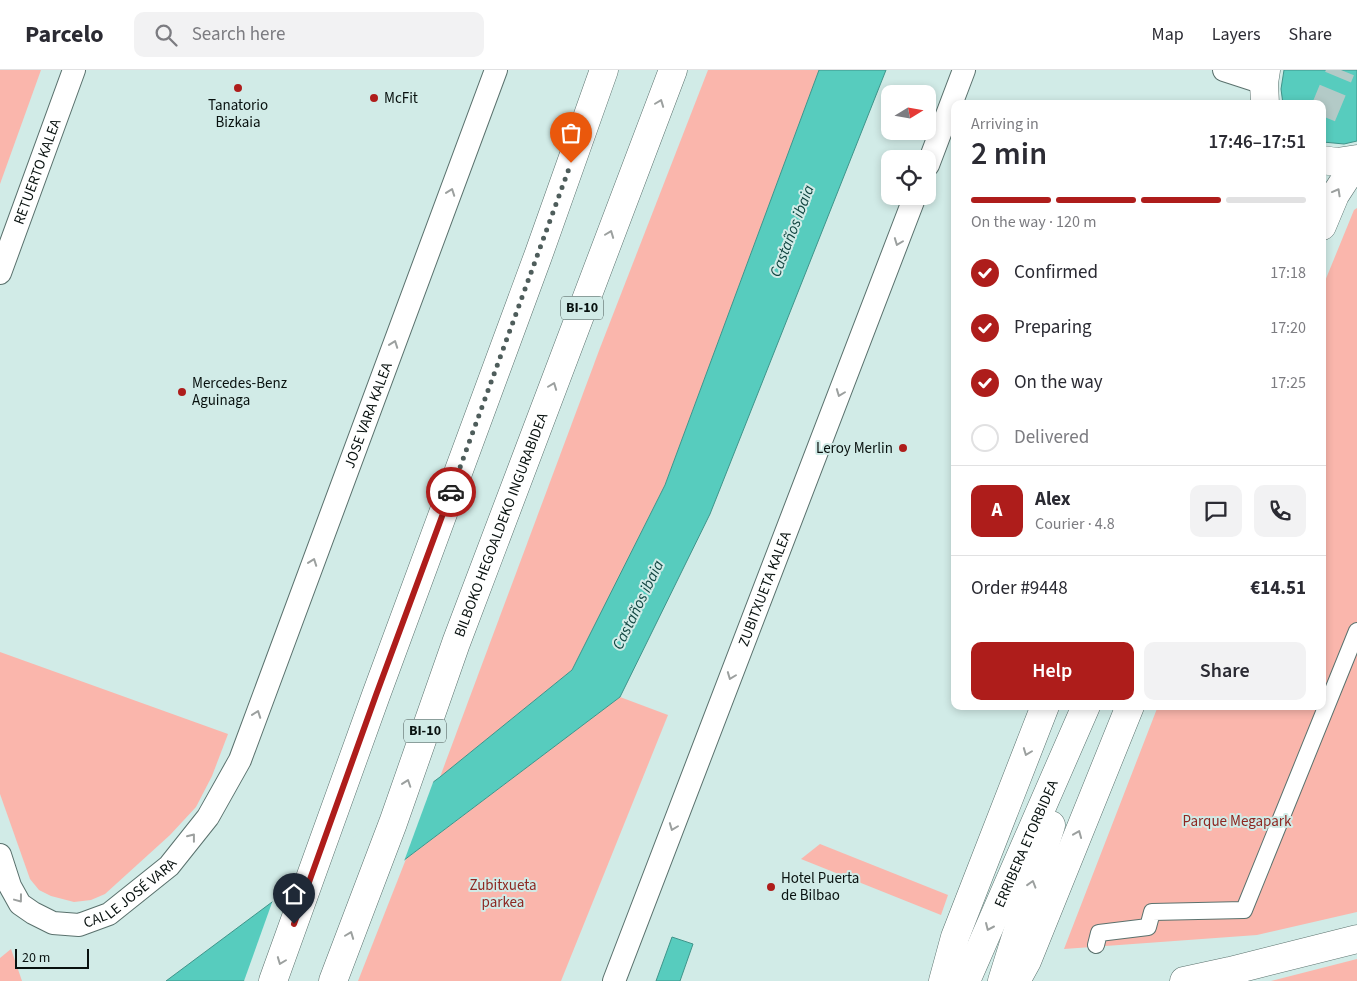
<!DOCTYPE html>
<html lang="en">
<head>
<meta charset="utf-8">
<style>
  :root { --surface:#fff; --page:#f2f2f3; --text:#2b2b33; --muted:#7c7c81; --line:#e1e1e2; --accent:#ae1d1b }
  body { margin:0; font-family:"Source Sans 3",sans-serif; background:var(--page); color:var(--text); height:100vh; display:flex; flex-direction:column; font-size:19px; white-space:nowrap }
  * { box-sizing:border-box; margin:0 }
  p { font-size:16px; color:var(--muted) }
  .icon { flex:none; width:28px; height:28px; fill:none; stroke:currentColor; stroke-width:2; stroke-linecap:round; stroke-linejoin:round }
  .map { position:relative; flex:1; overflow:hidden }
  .side { position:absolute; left:951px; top:30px; width:375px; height:610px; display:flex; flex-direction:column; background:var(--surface); border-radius:10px; box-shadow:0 2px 8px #0003 }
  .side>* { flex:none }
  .needle { width:32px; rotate:79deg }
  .controls { position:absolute; left:881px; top:15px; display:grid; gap:10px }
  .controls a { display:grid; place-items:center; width:55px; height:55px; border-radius:10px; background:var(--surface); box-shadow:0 2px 8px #0003; font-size:25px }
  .scale { position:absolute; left:15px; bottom:12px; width:74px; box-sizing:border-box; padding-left:5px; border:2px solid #08110f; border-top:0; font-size:14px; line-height:18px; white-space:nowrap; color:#08110f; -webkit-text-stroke:4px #d1ebe7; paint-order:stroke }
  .pin { position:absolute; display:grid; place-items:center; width:42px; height:42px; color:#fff; margin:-51px -21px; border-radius:50% 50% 50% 0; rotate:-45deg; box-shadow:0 0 5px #0007 }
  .pin .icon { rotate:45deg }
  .courier { position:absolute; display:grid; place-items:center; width:50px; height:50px; margin:-25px; border:4px solid #ae1d1b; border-radius:50%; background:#fff; color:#222; box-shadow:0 1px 6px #0007 }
  .headline em { font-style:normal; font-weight:600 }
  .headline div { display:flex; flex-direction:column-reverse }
  .headline { display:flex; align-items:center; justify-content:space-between; height:85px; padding:0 20px }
  h1 { font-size:32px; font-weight:600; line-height:38px }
  .bar { display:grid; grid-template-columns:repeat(4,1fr); gap:8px 5px; align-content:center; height:60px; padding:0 20px }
  .bar i { height:6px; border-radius:4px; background:var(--line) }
  .bar .active { background:var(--accent) }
  .bar p { grid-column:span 4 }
  .line { display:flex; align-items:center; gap:12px; padding:0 20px; border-top:1px solid var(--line) }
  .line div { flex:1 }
  .round { display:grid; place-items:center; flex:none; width:52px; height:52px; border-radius:10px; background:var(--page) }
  ol { padding:0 20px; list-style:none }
  li { display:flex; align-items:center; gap:15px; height:55px }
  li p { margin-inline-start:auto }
  li .icon { padding:5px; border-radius:50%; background:var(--accent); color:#fff; stroke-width:4 }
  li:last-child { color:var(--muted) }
  li i { width:28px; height:28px; border:2px solid var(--line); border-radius:50% }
  .primary-button { display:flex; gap:10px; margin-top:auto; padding:10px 20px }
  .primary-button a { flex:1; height:58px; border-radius:10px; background:var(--accent); color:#fff; font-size:20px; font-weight:600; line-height:58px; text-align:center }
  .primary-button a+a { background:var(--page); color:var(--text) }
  header { display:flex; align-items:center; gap:30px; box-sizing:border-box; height:70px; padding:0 25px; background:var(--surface); border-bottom:1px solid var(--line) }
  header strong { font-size:24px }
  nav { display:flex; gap:28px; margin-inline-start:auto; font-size:18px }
  .search { width:350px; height:45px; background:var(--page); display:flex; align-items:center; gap:12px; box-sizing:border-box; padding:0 18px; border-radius:10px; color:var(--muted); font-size:19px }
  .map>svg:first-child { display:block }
</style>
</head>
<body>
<header>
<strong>Parcelo</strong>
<div class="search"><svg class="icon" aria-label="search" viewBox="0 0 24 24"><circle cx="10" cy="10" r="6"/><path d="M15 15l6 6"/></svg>Search here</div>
<nav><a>Map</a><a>Layers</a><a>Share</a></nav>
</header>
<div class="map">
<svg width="1357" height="911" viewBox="0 0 1357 911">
  <rect width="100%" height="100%" fill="#d1ebe7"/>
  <g fill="#fab6ac">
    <path d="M 0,0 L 41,0 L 0,114 Z"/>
    <path d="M 708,0 L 819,0 L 665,415 L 572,600 L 440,707 L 600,278 Z"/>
    <path d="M 1357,138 L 1357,842 L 1257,865 L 1064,879 L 1158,636 L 1322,636 L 1323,216 L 1354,140 Z"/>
    <path d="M 0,582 L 228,664 L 212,706 L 196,737 L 170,765 L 105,824 L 91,830 L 74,832 L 51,826 L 39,820 L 30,809 L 0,724 Z"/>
    <path d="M 620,627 L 668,645 L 561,911 L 358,911 L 406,789 Z"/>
    <path d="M 820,774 L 948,825 L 941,845 L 801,789 Z"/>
    <path d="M 11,879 L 22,911 L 0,911 L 0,888 Z"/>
    <path d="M 1357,889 L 1357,911 L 1271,911 Z"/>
  </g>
  <g fill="#57ccbe" stroke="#3f948a">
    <path d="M 819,0 L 886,0 L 710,444 L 620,627 L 244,911 L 166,911 L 440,707 L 572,600 L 665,415 Z"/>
    <path d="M 1284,0 L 1357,0 L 1357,71 L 1344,74 L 1323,72 L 1322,34 L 1283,34 L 1281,19 Z"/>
    <path d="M 672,867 L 693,874 L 680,911 L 656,911 Z"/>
  </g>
  <path fill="#d1ebe7" d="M 435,707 L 403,794 L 249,911 L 244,911 L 274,827 Z"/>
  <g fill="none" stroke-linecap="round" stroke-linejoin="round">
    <path stroke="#b3cac7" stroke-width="28" stroke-dasharray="28 14" stroke-linecap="butt" d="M 1322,46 L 1341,0"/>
    <g stroke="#5a716d" stroke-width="18">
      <path id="pedestrian" d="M 1096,875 L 1099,863 L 1148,857 L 1152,842 L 1244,840 L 1357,561"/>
    </g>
    <g stroke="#5a716d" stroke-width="24">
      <g id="minor">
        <path d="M 1224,0 L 1264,13"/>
        <path d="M 928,95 L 964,0"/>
        <path id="s1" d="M 0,203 L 74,0"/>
        <path id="s2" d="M 0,785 L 10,816 L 20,834 L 33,843 L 53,853 L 79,855 L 109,844 L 169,796 L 208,747 L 240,690 L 496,0"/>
        <path id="s3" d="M 614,911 L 915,126"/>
      </g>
    </g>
    <g stroke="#5a716d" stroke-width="29">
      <g id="tertiary">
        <path d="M 1265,34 L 1264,13 L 1266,0"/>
        <path d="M 1322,90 L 1337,92 L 1357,89"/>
        <path d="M 1322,156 L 1335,125 L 1357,91"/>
        <path d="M 943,911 L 955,867 L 1045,636"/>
        <path d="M 1016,911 L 1027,891 L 1130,636"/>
        <path d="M 1184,911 L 1230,901 L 1357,869"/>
      </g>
    </g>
    <g stroke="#5a716d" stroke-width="29">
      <g id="secondary">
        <path id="s4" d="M 966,911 L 1086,636"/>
        <path d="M 1002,911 L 1051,755"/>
      </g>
    </g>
    <g stroke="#5a716d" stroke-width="29">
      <g id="motorway">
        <path d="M 273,911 L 376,625 L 538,186 L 604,0"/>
        <path id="s5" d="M 333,911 L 393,753 L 456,573 L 673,0"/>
      </g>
    </g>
    <use href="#pedestrian" stroke="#fff" stroke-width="16"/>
    <use href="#minor" stroke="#fff" stroke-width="22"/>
    <use href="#tertiary" stroke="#fff" stroke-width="28"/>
    <use href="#secondary" stroke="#fff" stroke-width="28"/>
    <use href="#motorway" stroke="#fff" stroke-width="28"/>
  </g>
  <defs><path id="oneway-chevron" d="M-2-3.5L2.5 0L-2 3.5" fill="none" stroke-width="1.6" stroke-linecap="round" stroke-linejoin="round" transform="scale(1.25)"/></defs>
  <g stroke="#9ca09f">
    <use href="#oneway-chevron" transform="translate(660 33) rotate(-69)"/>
    <use href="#oneway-chevron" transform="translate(451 122) rotate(-70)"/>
    <use href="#oneway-chevron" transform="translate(1337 122) rotate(-61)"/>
    <use href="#oneway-chevron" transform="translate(610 164) rotate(-69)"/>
    <use href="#oneway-chevron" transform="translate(898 172) rotate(111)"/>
    <use href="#oneway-chevron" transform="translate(394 274) rotate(-70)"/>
    <use href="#oneway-chevron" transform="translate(553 316) rotate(-69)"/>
    <use href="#oneway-chevron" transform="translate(840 323) rotate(111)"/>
    <use href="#oneway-chevron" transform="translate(313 492) rotate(-70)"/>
    <use href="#oneway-chevron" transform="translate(731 606) rotate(111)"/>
    <use href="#oneway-chevron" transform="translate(257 644) rotate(-70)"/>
    <use href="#oneway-chevron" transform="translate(1027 682) rotate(111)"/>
    <use href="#oneway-chevron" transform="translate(407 713) rotate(-71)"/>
    <use href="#oneway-chevron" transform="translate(673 757) rotate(111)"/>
    <use href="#oneway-chevron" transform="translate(1078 764) rotate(-68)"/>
    <use href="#oneway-chevron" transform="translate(192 767) rotate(-52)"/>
    <use href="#oneway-chevron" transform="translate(1032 814) rotate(-73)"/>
    <use href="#oneway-chevron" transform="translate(19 829) rotate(53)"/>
    <use href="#oneway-chevron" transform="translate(989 857) rotate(114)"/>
    <use href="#oneway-chevron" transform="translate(350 865) rotate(-69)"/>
    <use href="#oneway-chevron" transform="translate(281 891) rotate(111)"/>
  </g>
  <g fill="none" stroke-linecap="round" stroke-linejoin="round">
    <path stroke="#4e5d5b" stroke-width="5" stroke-dasharray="0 9" d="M 451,422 L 571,93"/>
    <path stroke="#ae1d1b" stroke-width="6" d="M 294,854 L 376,625 L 451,422"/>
  </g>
  <g fill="#ae1d1b" stroke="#d1ebe7" stroke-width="2">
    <circle cx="238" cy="18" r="5"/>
    <circle cx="374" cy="28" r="5"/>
    <circle cx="182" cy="322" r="5"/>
    <circle cx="903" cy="378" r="5"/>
    <circle cx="771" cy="817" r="5"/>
  </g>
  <g text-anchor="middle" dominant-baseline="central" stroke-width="4" stroke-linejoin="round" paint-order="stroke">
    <g fill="#d1ebe7" stroke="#445250" stroke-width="1">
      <rect x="561" y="226.5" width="42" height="23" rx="4"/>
      <rect x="404" y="649.5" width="42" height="23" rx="4"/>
    </g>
    <g font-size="14" font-weight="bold" fill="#08110f">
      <text x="582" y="238">BI-10</text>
      <text x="425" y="661">BI-10</text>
    </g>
    <g font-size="15" fill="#08110f" stroke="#d1ebe7" text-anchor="start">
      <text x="384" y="28">McFit</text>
      <text x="238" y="35" text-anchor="middle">Tanatorio<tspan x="238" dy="17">Bizkaia</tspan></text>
      <text x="192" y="313">Mercedes-Benz<tspan x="192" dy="17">Aguinaga</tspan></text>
      <text x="893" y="378" text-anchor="end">Leroy Merlin</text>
      <text x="781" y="808">Hotel Puerta<tspan x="781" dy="17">de Bilbao</tspan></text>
    </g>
    <g font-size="15" fill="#08110f" stroke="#d1ebe7">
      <text stroke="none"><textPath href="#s1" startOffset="108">RETUERTO KALEA</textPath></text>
      <text stroke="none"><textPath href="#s2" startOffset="722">JOSE VARA KALEA</textPath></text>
      <text stroke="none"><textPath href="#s5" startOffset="486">BILBOKO HEGOALDEKO INGURABIDEA</textPath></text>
      <text stroke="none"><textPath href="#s3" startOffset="420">ZUBITXUETA KALEA</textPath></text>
      <text stroke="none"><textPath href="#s4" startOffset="150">ERRIBERA ETORBIDEA</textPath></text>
      <text stroke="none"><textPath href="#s2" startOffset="178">CALLE JOSÉ VARA</textPath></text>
    </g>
    <g font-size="15" fill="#8d2822" stroke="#d1ebe7">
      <text x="1237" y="751">Parque Megapark</text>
      <text x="503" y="815">Zubitxueta<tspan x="503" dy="17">parkea</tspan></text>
    </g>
    <g font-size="16" font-style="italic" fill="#114540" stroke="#d1ebe7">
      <text transform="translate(792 161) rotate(-69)">Castaños ibaia</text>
      <text transform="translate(638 535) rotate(-64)">Castaños ibaia</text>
    </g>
  </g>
</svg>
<div class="controls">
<a><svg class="needle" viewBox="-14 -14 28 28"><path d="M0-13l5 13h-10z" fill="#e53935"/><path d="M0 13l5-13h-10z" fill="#7c7c81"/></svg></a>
<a><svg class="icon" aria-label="locate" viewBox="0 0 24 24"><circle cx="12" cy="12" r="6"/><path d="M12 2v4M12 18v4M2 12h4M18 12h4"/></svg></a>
</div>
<div class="scale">20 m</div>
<div class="pin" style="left:571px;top:93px;background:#ea580c"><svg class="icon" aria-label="bag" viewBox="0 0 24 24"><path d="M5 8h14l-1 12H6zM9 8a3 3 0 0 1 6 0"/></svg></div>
<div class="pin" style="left:294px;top:854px;background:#1f2937"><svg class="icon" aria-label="home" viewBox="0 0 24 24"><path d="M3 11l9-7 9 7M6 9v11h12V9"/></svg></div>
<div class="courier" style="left:451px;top:422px"><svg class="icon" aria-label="car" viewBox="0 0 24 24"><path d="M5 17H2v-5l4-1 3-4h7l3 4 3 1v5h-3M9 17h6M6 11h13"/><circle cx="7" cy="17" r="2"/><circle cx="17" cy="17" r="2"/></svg></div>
<section class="side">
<div class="headline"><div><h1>2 min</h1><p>Arriving in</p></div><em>17:46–17:51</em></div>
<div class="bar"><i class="active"></i><i class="active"></i><i class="active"></i><i></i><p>On the way · 120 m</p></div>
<ol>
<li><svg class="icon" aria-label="check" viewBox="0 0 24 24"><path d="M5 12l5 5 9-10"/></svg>Confirmed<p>17:18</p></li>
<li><svg class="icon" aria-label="check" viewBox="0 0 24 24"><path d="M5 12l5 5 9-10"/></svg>Preparing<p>17:20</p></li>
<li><svg class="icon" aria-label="check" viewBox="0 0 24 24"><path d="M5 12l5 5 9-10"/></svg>On the way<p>17:25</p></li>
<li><i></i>Delivered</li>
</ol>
<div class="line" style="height:90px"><b class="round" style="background:var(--accent);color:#fff">A</b><div><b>Alex</b><p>Courier · 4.8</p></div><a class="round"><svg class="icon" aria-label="chat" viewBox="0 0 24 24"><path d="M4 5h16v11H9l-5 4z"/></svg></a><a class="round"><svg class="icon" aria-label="phone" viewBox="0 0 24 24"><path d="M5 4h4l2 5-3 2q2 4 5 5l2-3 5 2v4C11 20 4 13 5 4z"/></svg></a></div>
<div class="line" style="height:65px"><div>Order #9448</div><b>€14.51</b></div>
<div class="primary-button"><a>Help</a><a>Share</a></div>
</section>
</div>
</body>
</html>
